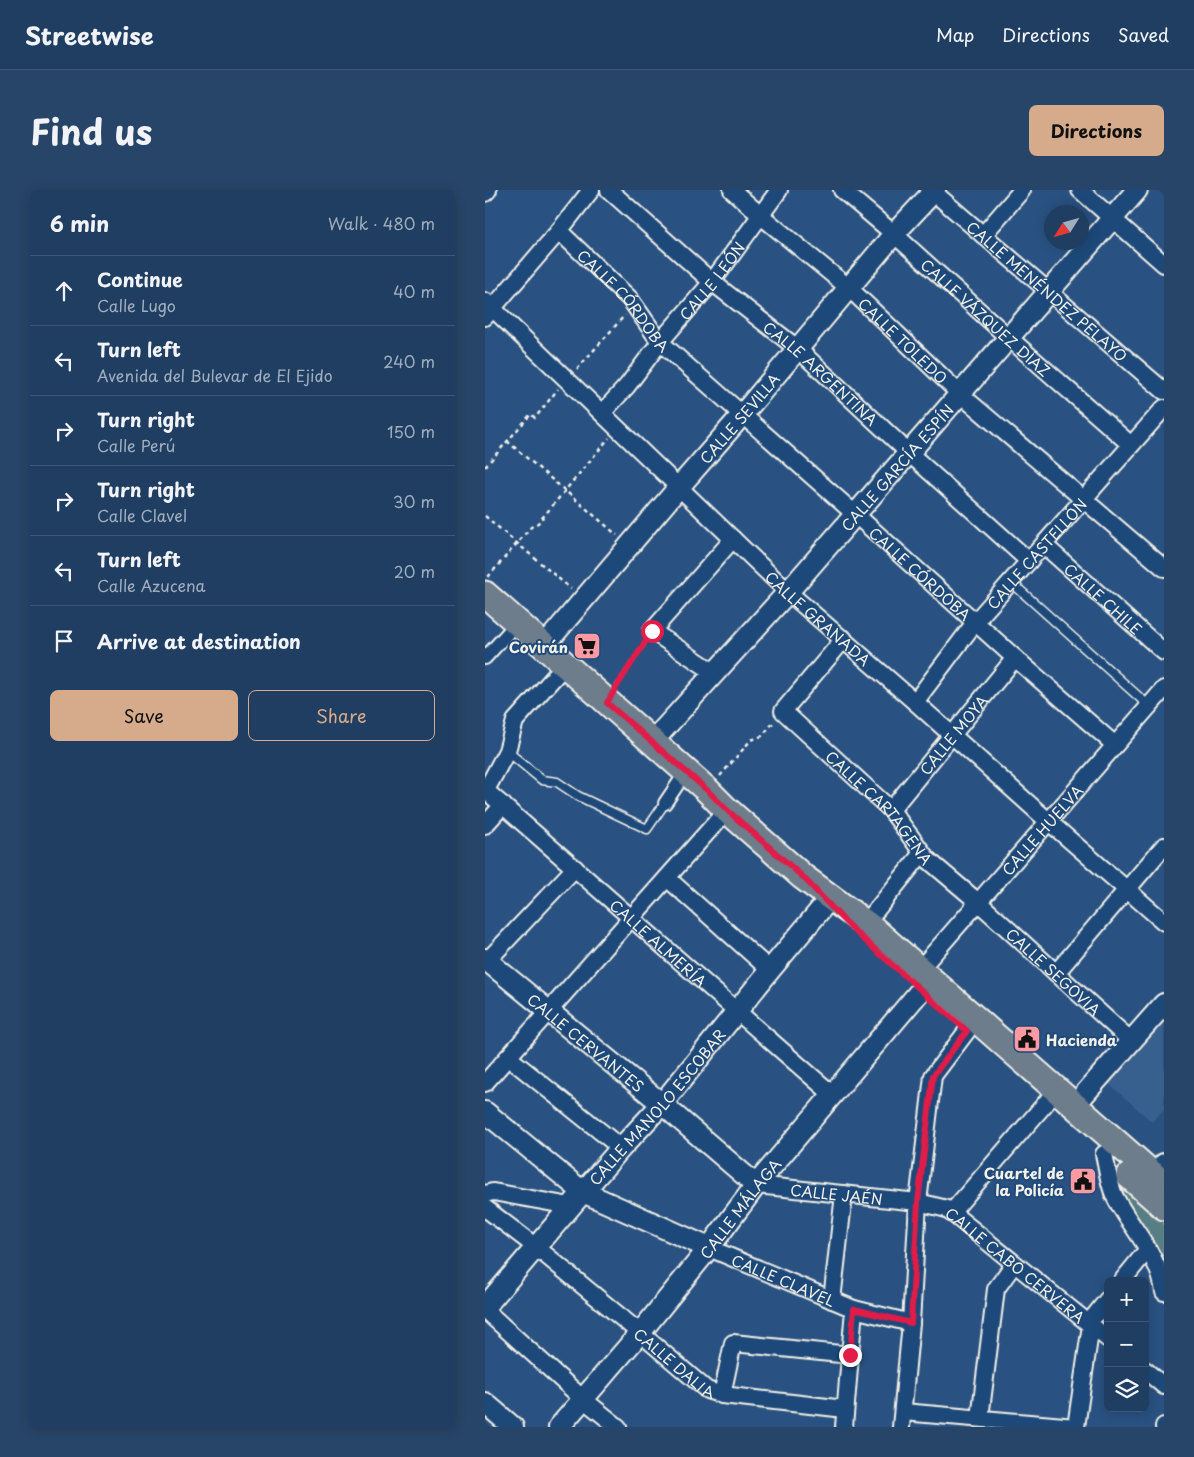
<!DOCTYPE html>
<html lang="en">
<head>
<meta charset="utf-8">
<style>
	body { margin:0; font-family:"Playpen Sans",sans-serif; background:#274568; color:#f1f3f6 }
	.controls { position:absolute; right:15px; bottom:15px; display:grid; overflow:hidden; border-radius:8px; box-shadow:0 2px 12px #0003 }
	.controls button { width:45px; height:45px; display:grid; place-items:center; padding:0; border:0; border-bottom:1px solid #3c5777; background:#1f3e62; color:#f1f3f6; font:25px sans-serif }
	.compass { position:absolute; left:559px; top:15px; width:45px; height:45px; border-radius:50%; background:#1f3e62; box-shadow:0 2px 12px #0003; rotate:233deg }
	.stop { position:absolute; width:15px; height:15px; margin:-11px; border:4px solid #e11d48; border-radius:50%; background:#fff }
	.stop.end { background:#e11d48; border-color:#fff; box-shadow:0 1px 5px #0008 }
	.list { margin:0; padding:0; list-style:none }
	h2 { display:flex; justify-content:space-between; align-items:center; height:65px; margin:0; padding:0 20px; font-size:21px }
	h2 small { font-size:16px; font-weight:400; color:#a1aebe }
	.list li { display:grid; grid-template-columns:32px 1fr auto; gap:15px; align-items:center; box-sizing:border-box; height:70px; padding:0 20px; border-top:1px solid #3c5777 }
	.list b { display:block; font-size:19px; white-space:nowrap }
	.list p { margin:0; font-size:16px; white-space:nowrap; color:#a1aebe }
	.list em { font-size:16px; font-style:normal; color:#a1aebe }
	.actions { display:flex; gap:10px; padding:15px 20px }
	.actions a { flex:1; padding:11px 0; border:1px solid #d6ab8b; border-radius:8px; text-align:center; font-size:18px; color:#d6ab8b }
	.actions .main { background:#d6ab8b; color:#111 }
	.icon { flex:none; width:28px; height:28px; fill:none; stroke:currentColor; stroke-width:2; stroke-linecap:round; stroke-linejoin:round }
	.map { position:relative; flex:none; width:679px; height:1237px; overflow:hidden; border-radius:8px }
	header { display:flex; align-items:center; gap:30px; box-sizing:border-box; height:70px; padding:0 25px; background:#1f3e62; border-bottom:1px solid #3c5777 }
	header strong { font-size:24px }
	nav { display:flex; gap:28px; margin-inline-start:auto; font-size:18px }
	.intro { display:flex; align-items:center; justify-content:space-between; box-sizing:border-box; height:120px; padding:0 30px }
	h1 { margin:0; font-size:35px }
	.button { padding:12px 22px; border-radius:8px; background:#d6ab8b; color:#111; font-size:18px; font-weight:700 }
	main { display:flex; gap:30px; padding:0 30px }
	aside { flex:1; background:#1f3e62; border-radius:8px; box-shadow:0 2px 12px #0003 }
	.map>svg:first-child { display:block }
</style>
</head>
<body>
<header>
<strong>Streetwise</strong>
<nav><a>Map</a><a>Directions</a><a>Saved</a></nav>
</header>
<div class="intro"><h1>Find us</h1><a class="button">Directions</a></div>
<main>
<aside>
<h2>6 min<small>Walk · 480 m</small></h2>
<ul class="list">
<li><svg class="icon" aria-label="ahead" viewBox="0 0 24 24"><path d="M12 20V5M6 11l6-6 6 6"/></svg><div><b>Continue</b><p>Calle Lugo</p></div><em>40 m</em></li>
<li><svg class="icon" aria-label="left" viewBox="0 0 24 24"><path d="M17 20v-9H6M10 6l-5 5 5 5"/></svg><div><b>Turn left</b><p>Avenida del Bulevar de El Ejido</p></div><em>240 m</em></li>
<li><svg class="icon" aria-label="right" viewBox="0 0 24 24"><path d="M7 20v-9h11M14 6l5 5-5 5"/></svg><div><b>Turn right</b><p>Calle Perú</p></div><em>150 m</em></li>
<li><svg class="icon" aria-label="right" viewBox="0 0 24 24"><path d="M7 20v-9h11M14 6l5 5-5 5"/></svg><div><b>Turn right</b><p>Calle Clavel</p></div><em>30 m</em></li>
<li><svg class="icon" aria-label="left" viewBox="0 0 24 24"><path d="M17 20v-9H6M10 6l-5 5 5 5"/></svg><div><b>Turn left</b><p>Calle Azucena</p></div><em>20 m</em></li>
<li><svg class="icon" aria-label="arrive" viewBox="0 0 24 24"><path d="M6 21V4h12l-3 4 3 4H6"/></svg><div><b>Arrive at destination</b></div></li>
</ul>
<div class="actions"><a class="main">Save</a><a>Share</a></div>
</aside>
<div class="map">
<svg width="679" height="1237" viewBox="0 0 679 1237">
	<rect width="100%" height="100%" fill="#295282"/>
	<filter id="ink" filterUnits="userSpaceOnUse"><feTurbulence type="fractalNoise" baseFrequency=".02" numOctaves="2"/><feDisplacementMap in="SourceGraphic" scale="10" xChannelSelector="R" yChannelSelector="G"/><feConvolveMatrix kernelMatrix="1 2 1 2 8 2 1 2 1" color-interpolation-filters="sRGB"/></filter>
	<g filter="url(#ink)">
		<!-- built -->
		<polygon fill="#39608e" points="679,820 679,919 667,932 623,893"/>
		<!-- green -->
		<polygon fill="#587e85" stroke="#a6b8b6" points="634,977 679,1019 679,1079 640,1011"/>
		<g fill="none" stroke-linecap="round" stroke-linejoin="round">
			<!-- service casing -->
			<g stroke="#f4f1e8" stroke-width="11">
				<g id="service">
					<polyline points="526,392 664,516"/>
					<polyline points="22,561 57,590 72,592 93,606 162,639 180,613"/>
				</g>
			</g>
			<!-- pedestrian casing -->
			<g stroke="#f4f1e8" stroke-width="16">
				<g id="pedestrian">
					<polyline points="0,468 32,433"/>
					<polyline points="180,613 201,582"/>
				</g>
			</g>
			<!-- minor casing -->
			<g stroke="#f4f1e8" stroke-width="20">
				<g id="minor">
					<path id="s1" d="M124,0L227,92L313,159L424,263L544,371"/>
					<path id="s2" d="M247,0L275,25L364,98L475,204L679,378"/>
					<path id="s3" d="M357,0L409,44L523,147L646,255"/>
					<path id="s4" d="M446,0L679,201"/>
					<polyline points="595,0 679,74"/>
					<polyline points="0,3 3,0"/>
					<path id="s5" d="M74,41L145,109L175,152L370,324L530,468L630,555"/>
					<polyline points="498,45 537,0"/>
					<path id="s6" d="M0,111L303,402L430,512L563,631L679,732"/>
					<polyline points="0,127 74,41 106,0"/>
					<path id="s7" d="M117,223L142,196L175,152L227,92L294,0"/>
					<path id="s8" d="M559,355L679,462"/>
					<path id="s9" d="M359,449L298,521L406,620L442,669L493,712L646,851"/>
					<polyline points="230,483 167,441 248,349"/>
					<path id="s10" d="M430,512L491,431L679,218"/>
					<path id="s11" d="M0,600C117,701 231,804 348,905"/>
					<polyline points="1,600 22,561 30,531 80,475"/>
					<path id="s12" d="M406,620L530,468"/>
					<polyline points="0,635 18,615"/>
					<polyline points="182,688 285,780"/>
					<polyline points="381,733 437,663"/>
					<polyline points="2,771 90,678"/>
					<path id="s13" d="M435,779L679,499"/>
					<polyline points="571,783 679,656"/>
					<polyline points="23,867 136,958"/>
					<polyline points="0,893 242,620"/>
					<path d="M619,964C622,977 624,997 631,1009C647,1039 675,1067 679,1102"/>
					<path id="s14" d="M271,995L433,1012L462,1019L623,1149"/>
					<polyline points="0,1004 8,1002 85,1016"/>
					<path id="s15" d="M0,1018L51,1057L155,1143L222,1200L237,1205L360,1219"/>
					<polyline points="466,1023 572,900"/>
					<path id="s16" d="M224,1058L369,1119L426,1133"/>
					<polyline points="637,1091 663,1059"/>
					<polyline points="347,1110 359,1004"/>
					<polyline points="0,1120 98,1209 133,1237"/>
					<polyline points="660,1180 679,1196"/>
					<polyline points="237,1205 248,1153 365,1165"/>
					<polyline points="418,1222 591,1237"/>
					<polyline points="495,1228 511,1099 529,1074"/>
					<polyline points="359,1237 369,1119"/>
					<polyline points="416,1237 426,1133 433,1012 448,886 482,841"/>
					<polyline points="591,1237 606,1135 606,1130 623,1109"/>
					<polyline points="679,1237 679,1236"/>
				</g>
			</g>
			<!-- tertiary casing -->
			<g stroke="#f4f1e8" stroke-width="24">
				<g id="tertiary">
					<path id="s17" d="M59,456L194,297L257,225L409,44L450,0"/>
					<path id="s18" d="M167,552L303,402L652,0"/>
					<path id="s19" d="M0,769L177,914L271,995"/>
					<polyline points="589,916 679,814"/>
					<polyline points="0,922 98,1002 224,1058"/>
					<polyline points="669,985 679,974"/>
					<path id="s20" d="M0,1117L98,1002L136,958L177,914L285,780L341,713"/>
					<polyline points="0,1213 28,1237"/>
					<path id="s21" d="M74,1237L155,1143L224,1058L271,995L436,800"/>
				</g>
			</g>
			<!-- primary casing -->
			<g stroke="#f4f1e8" stroke-width="29">
				<g id="primary">
					<polyline points="0,404 222,600 242,620 318,687 387,738 679,994"/>
					<polyline points="644,986 679,1017"/>
				</g>
			</g>
			<!-- path -->
			<g stroke="#f4f1e8" stroke-width="2.5" stroke-dasharray="4 4" stroke-linecap="butt">
				<polyline points="92,179 140,125"/>
				<polyline points="22,251 132,345"/>
				<polyline points="0,277 46,224 50,228 73,199"/>
				<polyline points="0,326 86,399"/>
				<polyline points="3,387 46,337 53,333 124,248"/>
				<polyline points="131,496 160,453"/>
				<polyline points="235,586 266,550 277,546 288,533"/>
			</g>
			<!-- service -->
			<use href="#service" stroke="#1f4a7a" stroke-width="8"/>
			<!-- pedestrian -->
			<use href="#pedestrian" stroke="#1f4a7a" stroke-width="12"/>
			<!-- minor -->
			<use href="#minor" stroke="#1f4a7a" stroke-width="16"/>
			<!-- tertiary -->
			<use href="#tertiary" stroke="#1f4a7a" stroke-width="20"/>
			<!-- primary -->
			<use href="#primary" stroke="#6d7d8c" stroke-width="25"/>
		</g>
	</g>
	<g fill="none" stroke-linecap="round" stroke-linejoin="round" filter="url(#ink)">
		<!-- route -->
		<path stroke="#e11d48" stroke-width="6" d="M167,441C152,466 136,488 122,513L222,600L242,620L318,687L366,738L482,841L448,886L433,1012L426,1133L369,1119L365,1165"/>
	</g>
	<!-- icons -->
	<defs>
		<g id="supermarket-square" transform="scale(1.4375)"><rect x="-9" y="-9" width="18" height="18" rx="4" fill="#ff9aa2" stroke="#1f4a7a"/><path d="M-6-5.5h2.5l.6 2H6L4.5 2H-2.5L-4.4-4H-6ZM-1.5 3.2a1.3 1.3 0 1 0 .1 0ZM3 3.2a1.3 1.3 0 1 0 .1 0Z" fill="#111"/></g>
		<g id="civic-square" transform="scale(1.4375)"><rect x="-9" y="-9" width="18" height="18" rx="4" fill="#ff9aa2" stroke="#1f4a7a"/><path d="M-.6-6.5H3V-4.5H.6V-3L4-1V1h2V6H-6V1h2V-1L-.6-3ZM-1.2 2.5V6h2.4V2.5Z" fill="#111"/></g>
	</defs>
	<g fill-rule="evenodd">
		<use href="#supermarket-square" x="102" y="456"/>
		<use href="#civic-square" x="542" y="849"/>
		<use href="#civic-square" x="598" y="991"/>
	</g>
	<g text-anchor="middle" dominant-baseline="central" stroke-width="4" stroke-linejoin="round" paint-order="stroke">
		<!-- street labels -->
		<g font-size="15" fill="#f4f1e8" stroke="#1f4a7a">
			<text stroke="none"><textPath href="#s7" startOffset="172">CALLE LEÓN</textPath></text>
			<text stroke="none"><textPath href="#s4" startOffset="154">CALLE MENÉNDEZ PELAYO</textPath></text>
			<text stroke="none"><textPath href="#s5" startOffset="95">CALLE CÓRDOBA</textPath></text>
			<text stroke="none"><textPath href="#s3" startOffset="192">CALLE VÁZQUEZ DÍAZ</textPath></text>
			<text stroke="none"><textPath href="#s2" startOffset="228">CALLE TOLEDO</textPath></text>
			<text stroke="none"><textPath href="#s1" startOffset="280">CALLE ARGENTINA</textPath></text>
			<text stroke="none"><textPath href="#s17" startOffset="300">CALLE SEVILLA</textPath></text>
			<text stroke="none"><textPath href="#s18" startOffset="368">CALLE GARCÍA ESPÍN</textPath></text>
			<text stroke="none"><textPath href="#s10" startOffset="192">CALLE CASTELLÓN</textPath></text>
			<text stroke="none"><textPath href="#s5" startOffset="499">CALLE CÓRDOBA</textPath></text>
			<text stroke="none"><textPath href="#s8" startOffset="80">CALLE CHILE</textPath></text>
			<text stroke="none"><textPath href="#s6" startOffset="460">CALLE GRANADA</textPath></text>
			<text stroke="none"><textPath href="#s12" startOffset="98">CALLE MOYA</textPath></text>
			<text stroke="none"><textPath href="#s9" startOffset="231">CALLE CARTAGENA</textPath></text>
			<text stroke="none"><textPath href="#s13" startOffset="185">CALLE HUELVA</textPath></text>
			<text stroke="none"><textPath href="#s11" startOffset="231">CALLE ALMERÍA</textPath></text>
			<text stroke="none"><textPath href="#s9" startOffset="471">CALLE SEGOVIA</textPath></text>
			<text stroke="none"><textPath href="#s19" startOffset="131">CALLE CERVANTES</textPath></text>
			<text stroke="none"><textPath href="#s20" startOffset="264">CALLE MANOLO ESCOBAR</textPath></text>
			<text stroke="none"><textPath href="#s14" startOffset="81">CALLE JAÉN</textPath></text>
			<text stroke="none"><textPath href="#s21" startOffset="284">CALLE MÁLAGA</textPath></text>
			<text stroke="none"><textPath href="#s14" startOffset="281">CALLE CABO CERVERA</textPath></text>
			<text stroke="none"><textPath href="#s16" startOffset="81">CALLE CLAVEL</textPath></text>
			<text stroke="none"><textPath href="#s15" startOffset="245">CALLE DALIA</textPath></text>
		</g>
		<!-- poi labels -->
		<g font-size="15" font-weight="bold" fill="#f4f1e8" stroke="#1f4a7a" text-anchor="end">
			<text x="83" y="456">Covirán</text>
			<text x="561" y="849" text-anchor="start">Hacienda</text>
			<text x="579" y="982">Cuartel de<tspan x="579" dy="17">la Policía</tspan></text>
		</g>
	</g>
</svg>
<div class="controls">
<button>+</button>
<button>−</button>
<button><svg class="icon" aria-label="layers" viewBox="0 0 24 24"><path d="M12 4l9 5-9 5-9-5zM3 14l9 5 9-5"/></svg></button>
</div>
<svg class="compass" viewBox="-18 -18 36 36"><path d="M0-13l5 13h-10z" fill="#e53935"/><path d="M0 13l5-13h-10z" fill="#a1aebe"/></svg>
<div class="stop" style="left:167px;top:441px"></div>
<div class="stop end" style="left:365px;top:1165px"></div>
</div>
</main>
</body>
</html>
